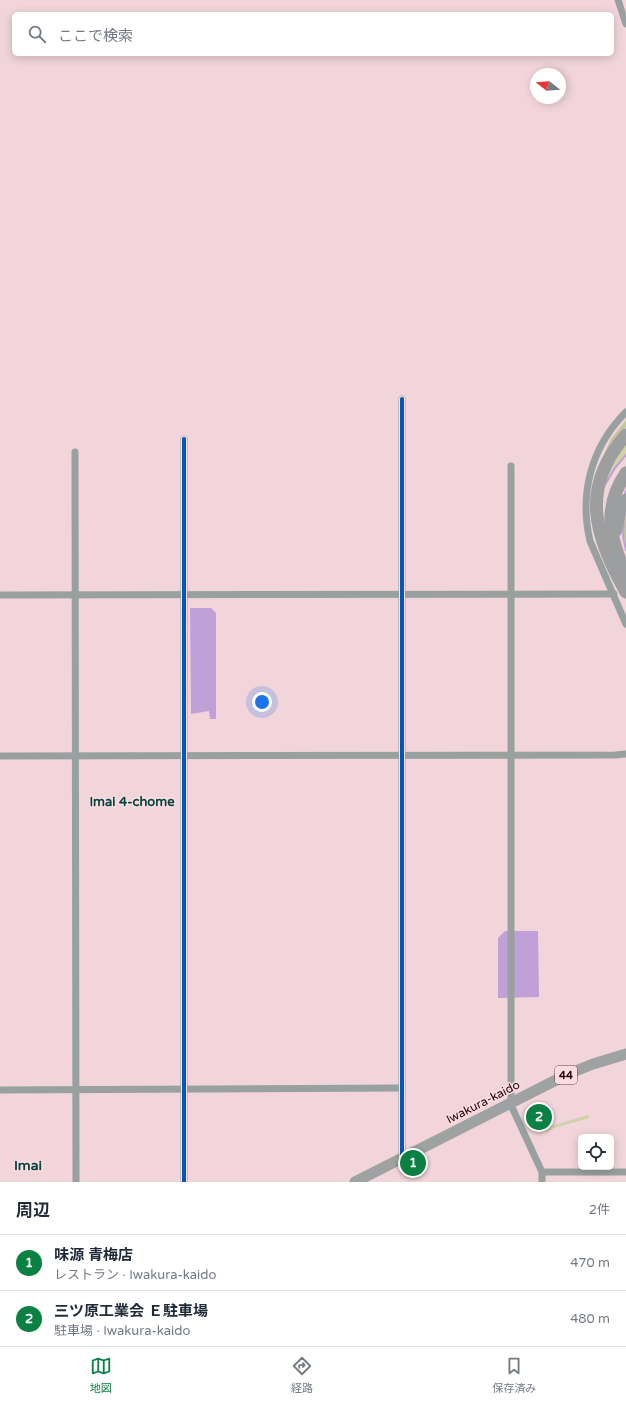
<!DOCTYPE html>
<html lang="ja">
<head>
<meta charset="utf-8">
<style>
	body { margin:0; font-family:"Varela Round","Noto Sans JP",sans-serif; background:#f6f6f7; color:#1f2937 }
	.controls { position:absolute; right:12px; bottom:12px; display:grid; overflow:hidden; border-radius:6px; box-shadow:0 2px 10px #0003 }
	.controls button { width:36px; height:36px; display:grid; place-items:center; padding:0; border:0; border-bottom:1px solid #e0e1e3; background:#fff; color:#1f2937; font:20px sans-serif }
	.compass { position:absolute; left:530px; top:68px; width:36px; height:36px; border-radius:50%; background:#fff; box-shadow:0 2px 10px #0003; rotate:287deg }
	.you { position:absolute; left:262px; top:702px; width:14px; height:14px; margin:-10px; border:3px solid #fff; border-radius:50%; background:#1a73e8; box-shadow:0 0 0 6px #1a73e833 }
	.badge { display:grid; place-items:center; width:26px; height:26px; border-radius:50%; background:#0b8043; color:#fff; font-size:13px; font-weight:700 }
	.pin { position:absolute; translate:-50% -50%; border:2px solid #fff; box-shadow:0 1px 4px #0006 }
	.list { margin:0; padding:0; list-style:none }
	h2 { display:flex; justify-content:space-between; align-items:center; height:52px; margin:0; padding:0 16px; font-size:17px }
	h2 small { font-size:13px; font-weight:400; color:#747a83 }
	.list li { display:grid; grid-template-columns:26px 1fr auto; gap:12px; align-items:center; box-sizing:border-box; height:56px; padding:0 16px; border-top:1px solid #e0e1e3 }
	.list b { display:block; font-size:15px; white-space:nowrap }
	.list p { margin:0; font-size:13px; white-space:nowrap; color:#747a83 }
	.list em { font-size:13px; font-style:normal; color:#747a83 }
	.icon { flex:none; width:22px; height:22px; fill:none; stroke:currentColor; stroke-width:2; stroke-linecap:round; stroke-linejoin:round }
	.map { position:relative; flex:none; width:626px; height:1182px; overflow:hidden }
	.search { position:absolute; background:#fff; box-shadow:0 2px 10px #0003; left:12px; right:12px; top:12px; height:44px; display:flex; align-items:center; gap:10px; box-sizing:border-box; padding:0 14px; border-radius:6px; color:#747a83; font-size:15px }
	.sheet { height:164px; background:#fff }
	nav { display:flex; justify-content:space-around; align-items:center; box-sizing:border-box; height:56px; border-top:1px solid #e0e1e3; background:#fff; font-size:11px; color:#747a83 }
	nav a { display:grid; justify-items:center; gap:2px }
	nav .on { color:#0b8043 }
	.map>svg:first-child { display:block }
</style>
</head>
<body>
<div class="map">
<svg width="626" height="1182" viewBox="0 0 626 1182">
	<rect width="100%" height="100%" fill="#f1d5db"/>
	<!-- green -->
	<g fill="#ced2a6">
		<polygon points="626,440 626,456 616,467 605,487 601,489"/>
		<polygon points="588,1115 589,1118 554,1128 546,1132 544,1128 528,1133"/>
	</g>
	<!-- forest -->
	<g fill="#c2c59a">
		<polygon points="626,420 626,427 605,454 604,454 611,439"/>
		<polygon points="626,515 626,554 623,529"/>
	</g>
	<!-- water -->
	<g fill="#c1a0d8">
		<polygon points="190,608 211,608 216,613 216,719 210,719 209,711 191,714"/>
		<polygon points="505,931 538,931 539,997 498,998 498,938"/>
	</g>
	<g fill="none" stroke-linecap="round" stroke-linejoin="round">
		<!-- stream -->
		<g stroke="#c1a0d8" stroke-width="2">
			<polyline points="606,483 615,468 626,455"/>
			<polyline points="625,493 626,491"/>
			<polyline points="624,522 623,536 626,550"/>
		</g>
		<!-- street -->
		<g stroke="#98a1a0" stroke-width="7">
			<polyline points="618,0 626,24"/>
			<polyline points="402,399 402,1158"/>
			<path d="M626,412C591,447 579,494 590,541L626,624"/>
			<polyline points="75,452 76,1182"/>
			<polyline points="511,466 511,1098 510,1103 542,1172 542,1182"/>
			<polyline points="0,595 614,594"/>
			<polyline points="0,756 615,755 626,754"/>
			<polyline points="0,1090 402,1088"/>
			<polyline points="542,1172 626,1172"/>
			<polyline points="184,1182 184,439"/>
		</g>
		<!-- primary -->
		<polyline stroke="#9fa2a3" stroke-width="11" points="355,1182 568,1074 593,1064 626,1054"/>
		<!-- highway -->
		<g stroke="#9d9e9f" stroke-width="13">
			<path d="M626,435C579,488 595,537 626,592"/>
			<path d="M626,473C603,507 609,538 626,574"/>
			<polyline points="616,530 620,511 626,500"/>
		</g>
		<!-- cycleway casing -->
		<g stroke="#ffdce2" stroke-width="6">
			<g id="cycleway">
				<polyline points="402,399 402,1158"/>
				<polyline points="184,1182 184,439"/>
			</g>
		</g>
		<!-- cycleway -->
		<use href="#cycleway" stroke="#0057b8" stroke-width="4"/>
	</g>
	<g text-anchor="middle" dominant-baseline="central" stroke-width="3" stroke-linejoin="round" paint-order="stroke">
		<!-- shield labels -->
		<rect fill="#ffdce2" stroke="#62454c" stroke-width="1" x="555" y="1066" width="22" height="18" rx="3"/>
		<g font-size="11" font-weight="bold" fill="#1f040c">
			<text x="566" y="1075">44</text>
		</g>
		<!-- street labels -->
		<g font-size="12" fill="#1f040c" stroke="#ffdce2">
			<text transform="translate(483 1102) rotate(-27)">Iwakura-kaido</text>
		</g>
		<!-- neighbourhood labels -->
		<g font-size="13" font-weight="bold" fill="#04453f" stroke="#ffdce2">
			<text x="132" y="802">Imai 4-chome</text>
		</g>
		<!-- quarter labels -->
		<g font-size="14" font-weight="bold" fill="#04453f" stroke="#ffdce2">
			<text x="28" y="1165">Imai</text>
		</g>
	</g>
</svg>
<div class="controls">
<button><svg class="icon" aria-label="locate" viewBox="0 0 24 24"><circle cx="12" cy="12" r="6"/><path d="M12 2v4M12 18v4M2 12h4M18 12h4"/></svg></button>
</div>
<svg class="compass" viewBox="-18 -18 36 36"><path d="M0-13l5 13h-10z" fill="#e53935"/><path d="M0 13l5-13h-10z" fill="#747a83"/></svg>
<div class="you"></div>
<div class="pin badge" style="left:413px;top:1163px">1</div>
<div class="pin badge" style="left:539px;top:1117px">2</div>
<div class="search"><svg class="icon" aria-label="search" viewBox="0 0 24 24"><circle cx="10" cy="10" r="6"/><path d="M15 15l6 6"/></svg>ここで検索</div>
</div>
<section class="sheet">
<h2>周辺<small>2件</small></h2>
<ul class="list">
<li><span class="badge">1</span><div><b>味源 青梅店</b><p>レストラン · Iwakura-kaido</p></div><em>470 m</em></li>
<li><span class="badge">2</span><div><b>三ツ原工業会 Ｅ駐車場</b><p>駐車場 · Iwakura-kaido</p></div><em>480 m</em></li>
</ul>
</section>
<nav>
<a class="on"><svg class="icon" aria-label="map" viewBox="0 0 24 24"><path d="M3 6l6-2 6 2 6-2v14l-6 2-6-2-6 2zM9 4v14M15 6v14"/></svg>地図</a>
<a><svg class="icon" aria-label="directions" viewBox="0 0 24 24"><path d="M12 3l9 9-9 9-9-9zM9 14v-3h6M13 9l2 2-2 2"/></svg>経路</a>
<a><svg class="icon" aria-label="saved" viewBox="0 0 24 24"><path d="M7 4h10v16l-5-4-5 4z"/></svg>保存済み</a>
</nav>
</body>
</html>
